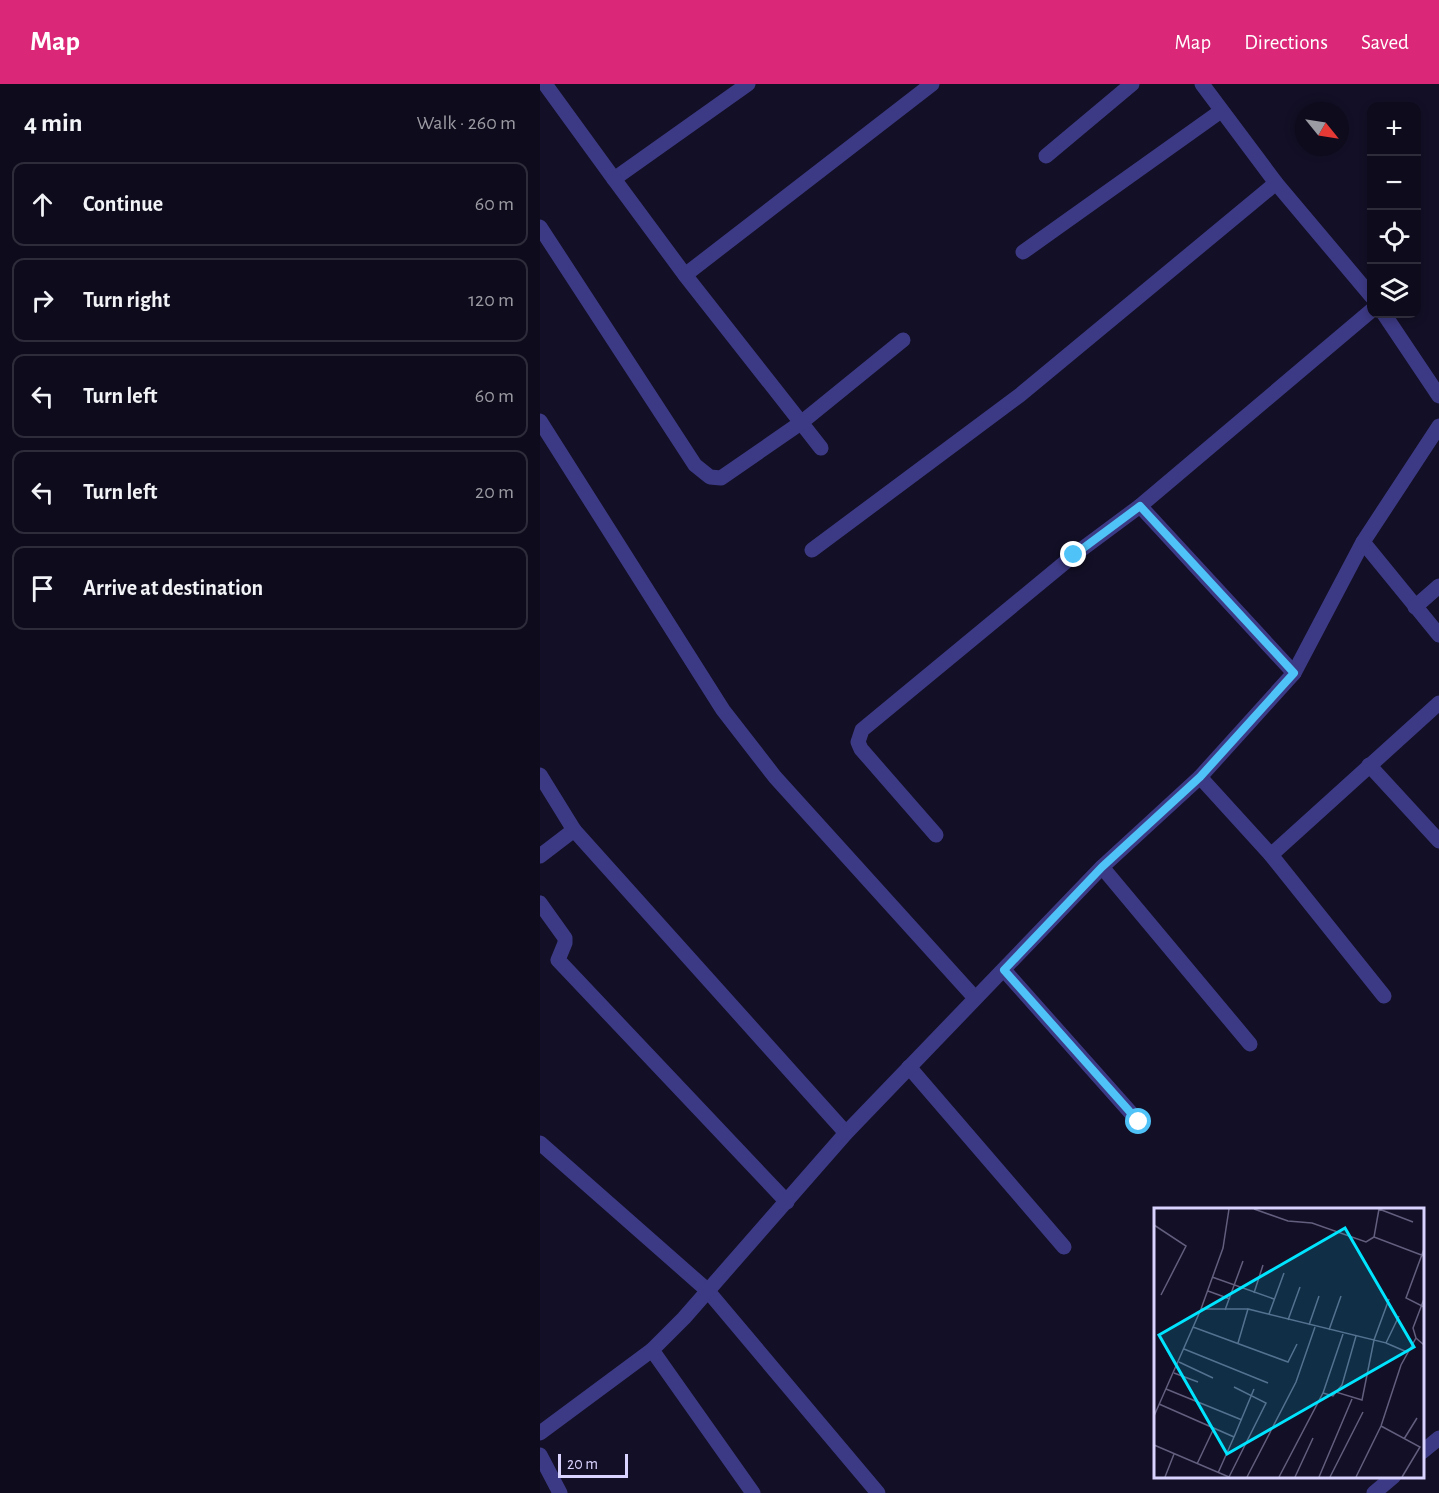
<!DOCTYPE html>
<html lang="en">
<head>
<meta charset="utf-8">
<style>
	body { margin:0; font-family:"Alegreya Sans",sans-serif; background:#1c1929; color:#f1f3f6 }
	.controls { position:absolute; right:18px; top:18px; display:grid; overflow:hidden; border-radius:12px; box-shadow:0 3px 9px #0003 }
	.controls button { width:54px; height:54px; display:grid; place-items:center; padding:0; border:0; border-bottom:2px solid #2e2b3b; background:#0e0b1c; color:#f1f3f6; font:30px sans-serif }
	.compass { position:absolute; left:755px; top:18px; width:54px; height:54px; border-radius:50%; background:#0e0b1c; box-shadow:0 3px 9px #0003; rotate:120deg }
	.scale { position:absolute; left:18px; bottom:15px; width:70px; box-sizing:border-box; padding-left:6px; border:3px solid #d9d4ff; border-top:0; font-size:16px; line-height:21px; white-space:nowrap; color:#d9d4ff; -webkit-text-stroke:4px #130f26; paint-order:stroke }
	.stop { position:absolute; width:18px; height:18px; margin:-14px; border:4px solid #4fc3f7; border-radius:50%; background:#fff }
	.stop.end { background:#4fc3f7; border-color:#fff; box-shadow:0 2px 6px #0008 }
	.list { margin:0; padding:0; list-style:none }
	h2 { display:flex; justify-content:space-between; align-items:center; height:78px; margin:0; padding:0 24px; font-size:26px }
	h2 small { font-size:20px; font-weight:400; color:#9b9ba3 }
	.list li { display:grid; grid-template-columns:39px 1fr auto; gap:18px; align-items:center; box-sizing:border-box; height:84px; margin:0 12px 12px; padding:0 12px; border:2px solid #2e2b3b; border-radius:12px }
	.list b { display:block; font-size:22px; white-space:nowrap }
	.list em { font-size:20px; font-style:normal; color:#9b9ba3 }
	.icon { flex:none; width:33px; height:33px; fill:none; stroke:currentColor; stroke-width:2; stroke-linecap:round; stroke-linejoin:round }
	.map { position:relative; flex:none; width:899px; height:1409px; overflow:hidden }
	header { display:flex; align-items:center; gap:36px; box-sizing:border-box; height:84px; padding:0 30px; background:#db2777; color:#fff }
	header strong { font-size:28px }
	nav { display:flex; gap:33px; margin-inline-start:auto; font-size:21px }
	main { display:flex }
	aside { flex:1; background:#0e0b1c }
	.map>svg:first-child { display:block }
</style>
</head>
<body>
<header>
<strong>Map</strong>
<nav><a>Map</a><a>Directions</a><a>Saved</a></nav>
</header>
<main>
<aside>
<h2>4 min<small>Walk · 260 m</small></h2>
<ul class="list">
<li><svg class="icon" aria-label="ahead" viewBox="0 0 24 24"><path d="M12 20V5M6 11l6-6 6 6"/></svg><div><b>Continue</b></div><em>60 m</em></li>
<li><svg class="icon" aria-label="right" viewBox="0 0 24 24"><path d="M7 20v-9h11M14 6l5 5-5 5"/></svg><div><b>Turn right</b></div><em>120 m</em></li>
<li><svg class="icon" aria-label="left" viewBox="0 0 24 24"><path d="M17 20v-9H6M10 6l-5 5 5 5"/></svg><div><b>Turn left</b></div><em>60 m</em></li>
<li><svg class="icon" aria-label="left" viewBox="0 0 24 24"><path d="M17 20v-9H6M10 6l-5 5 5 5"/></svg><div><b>Turn left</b></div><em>20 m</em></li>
<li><svg class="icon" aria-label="arrive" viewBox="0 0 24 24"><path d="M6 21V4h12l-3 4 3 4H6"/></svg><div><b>Arrive at destination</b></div></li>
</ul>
</aside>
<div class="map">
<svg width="899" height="1409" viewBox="0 0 899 1409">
	<rect width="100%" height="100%" fill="#130f26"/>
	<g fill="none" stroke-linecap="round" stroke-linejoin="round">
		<!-- street -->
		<g stroke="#3d3a85" stroke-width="15">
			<polyline points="5,0 74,95 208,0"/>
			<polyline points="662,0 736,99 832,213"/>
			<polyline points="506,72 592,0"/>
			<polyline points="74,95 145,191 281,364"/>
			<polyline points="0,143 155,381 170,393 181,394 262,338 363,256"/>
			<polyline points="483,168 681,27"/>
			<polyline points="145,191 392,0"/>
			<polyline points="844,230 899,312"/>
			<polyline points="0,337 183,626 235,693 435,914"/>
			<polyline points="823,458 899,551"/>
			<polyline points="272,466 480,311 736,99"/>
			<polyline points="875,523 899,502"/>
			<polyline points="754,589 823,458 899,342"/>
			<polyline points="829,681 899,757"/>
			<polyline points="0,691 34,746 0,772"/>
			<polyline points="660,693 731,771 844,912"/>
			<polyline points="34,746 306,1049"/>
			<polyline points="396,751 321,665 318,658 322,646 534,471 600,422 832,226"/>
			<polyline points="731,771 899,619"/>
			<polyline points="562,783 710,960"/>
			<polyline points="0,819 25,854 25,859 18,876 247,1118"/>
			<polyline points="464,886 599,1038"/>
			<polyline points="369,983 524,1163"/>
			<polyline points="0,1059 167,1206 338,1409"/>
			<polyline points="0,1349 112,1266"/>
			<polyline points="882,1368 899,1354"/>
			<polyline points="0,1371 20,1409"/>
			<polyline points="213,1409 112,1266 144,1234 306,1049 562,783 660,693 754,589 600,422"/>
			<polyline points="834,1409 854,1392"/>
		</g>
	</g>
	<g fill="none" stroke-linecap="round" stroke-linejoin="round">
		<!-- route -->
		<polyline stroke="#4fc3f7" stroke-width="8" points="534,471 600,422 754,589 660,693 562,783 464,886 599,1038"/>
	</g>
	<!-- overview -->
	<g transform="translate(614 1124)">
		<rect width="270" height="270" fill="#130f26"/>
		<path fill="none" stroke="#625e7d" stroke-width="1.5" d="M100,1L134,13L158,15L212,34L220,29M225,1L220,29L270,48M225,1L259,14M0,17L32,38L7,87M270,41L252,90L270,99M58,69L120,91M54,83L76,91M100,85L109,57M270,91L259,120L262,130L270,137M47,101H94M71,102L89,53M115,106L130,65M134,112L146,79M155,117L165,88M39,119L134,154L143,136M175,122L187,88M84,135L94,101L232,135L245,108M232,135L253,144M30,141L114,175M25,154L59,170M20,165L44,174M12,181L88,212M182,184L188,177L202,128M169,185L189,126M5,196L80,229L64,265M0,208L47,101L69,40L75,1M227,218L266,239L248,269M80,229L100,181M250,231L263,210M0,237L75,269M43,256L60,220M11,269L20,246M75,269L112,195L80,179M93,269L142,174L161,119M125,269L169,185L179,188L182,184L208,192L220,132L235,91M141,269L159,230M165,269L198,191M176,269L209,204M202,269L227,218L247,157L262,130"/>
		<path fill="#00e5ff" fill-opacity="0.15" stroke="#00e5ff" stroke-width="3" d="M191,20L260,139L73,246L5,127Z"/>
		<rect width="270" height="270" fill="none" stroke="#d9d4ff" stroke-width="3"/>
	</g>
</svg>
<div class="controls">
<button>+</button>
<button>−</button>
<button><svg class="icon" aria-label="locate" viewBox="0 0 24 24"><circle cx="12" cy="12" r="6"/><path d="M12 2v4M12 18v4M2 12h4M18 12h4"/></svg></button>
<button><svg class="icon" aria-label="layers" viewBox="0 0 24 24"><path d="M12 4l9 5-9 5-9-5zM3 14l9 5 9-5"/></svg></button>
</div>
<svg class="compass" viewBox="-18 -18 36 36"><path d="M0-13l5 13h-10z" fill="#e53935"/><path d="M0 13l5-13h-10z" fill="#9b9ba3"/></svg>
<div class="scale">20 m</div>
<div class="stop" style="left:599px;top:1038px"></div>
<div class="stop end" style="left:534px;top:471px"></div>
</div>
</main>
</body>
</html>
